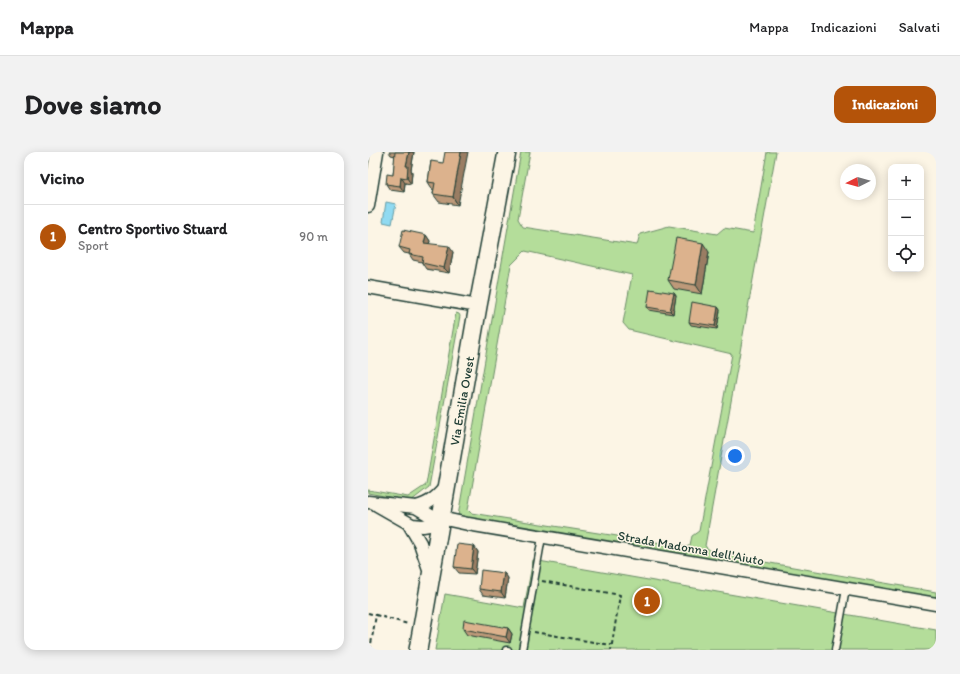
<!DOCTYPE html>
<html lang="it">
<head>
<meta charset="utf-8">
<style>
	body { margin:0; font-family:Itim,sans-serif; background:#f2f2f2; color:#202124 }
	.controls { position:absolute; right:12px; top:12px; display:grid; overflow:hidden; border-radius:8px; box-shadow:0 2px 10px #0003 }
	.controls button { width:36px; height:36px; display:grid; place-items:center; padding:0; border:0; border-bottom:1px solid #e0e0e0; background:#fff; color:#202124; font:20px sans-serif }
	.compass { position:absolute; left:472px; top:12px; width:36px; height:36px; border-radius:50%; background:#fff; box-shadow:0 2px 10px #0003; rotate:264deg }
	.you { position:absolute; left:367px; top:304px; width:14px; height:14px; margin:-10px; border:3px solid #fff; border-radius:50%; background:#1a73e8; box-shadow:0 0 0 6px #1a73e833 }
	.badge { display:grid; place-items:center; width:26px; height:26px; border-radius:50%; background:#b45309; color:#fff; font-size:13px; font-weight:700 }
	.pin { position:absolute; translate:-50% -50%; border:2px solid #fff; box-shadow:0 1px 4px #0006 }
	.list { margin:0; padding:0; list-style:none }
	h2 { display:flex; justify-content:space-between; align-items:center; height:52px; margin:0; padding:0 16px; font-size:17px }
	h2 small { font-size:13px; font-weight:400; color:#757577 }
	.list li { display:grid; grid-template-columns:26px 1fr auto; gap:12px; align-items:center; box-sizing:border-box; height:64px; padding:0 16px; border-top:1px solid #e0e0e0 }
	.list b { display:block; font-size:15px; white-space:nowrap }
	.list p { margin:0; font-size:13px; white-space:nowrap; color:#757577 }
	.list em { font-size:13px; font-style:normal; color:#757577 }
	.icon { flex:none; width:22px; height:22px; fill:none; stroke:currentColor; stroke-width:2; stroke-linecap:round; stroke-linejoin:round }
	.map { position:relative; flex:none; width:568px; height:498px; overflow:hidden; border-radius:12px }
	header { display:flex; align-items:center; gap:24px; box-sizing:border-box; height:56px; padding:0 20px; background:#fff; border-bottom:1px solid #e0e0e0 }
	header strong { font-size:19px }
	nav { display:flex; gap:22px; margin-inline-start:auto; font-size:14px }
	.intro { display:flex; align-items:center; justify-content:space-between; box-sizing:border-box; height:96px; padding:0 24px }
	h1 { margin:0; font-size:28px }
	.button { padding:10px 18px; border-radius:12px; background:#b45309; color:#fff; font-size:14px; font-weight:700 }
	main { display:flex; gap:24px; padding:0 24px }
	aside { flex:1; background:#fff; border-radius:12px; box-shadow:0 2px 10px #0003 }
	.map>svg:first-child { display:block }
</style>
</head>
<body>
<header>
<strong>Mappa</strong>
<nav><a>Mappa</a><a>Indicazioni</a><a>Salvati</a></nav>
</header>
<div class="intro"><h1>Dove siamo</h1><a class="button">Indicazioni</a></div>
<main>
<aside>
<h2>Vicino<small></small></h2>
<ul class="list">
<li><span class="badge">1</span><div><b>Centro Sportivo Stuard</b><p>Sport</p></div><em>90 m</em></li>
</ul>
</aside>
<div class="map">
<svg width="568" height="498" viewBox="0 0 568 498">
	<rect width="100%" height="100%" fill="#fcf5e5"/>
	<filter id="ink" filterUnits="userSpaceOnUse"><feTurbulence type="fractalNoise" baseFrequency=".025" numOctaves="2"/><feDisplacementMap in="SourceGraphic" scale="8" xChannelSelector="R" yChannelSelector="G"/><feConvolveMatrix kernelMatrix="1 2 1 2 8 2 1 2 1" color-interpolation-filters="sRGB"/></filter>
	<g filter="url(#ink)">
		<!-- green -->
		<g fill="#b4dd9a" stroke="#6a8d67" fill-rule="evenodd">
			<path d="M153,0H162L150,67L155,75L269,93L272,82L301,74L349,82L356,76L385,81L399,0H408L337,394L345,401L568,440V448L90,364ZM157,99L264,123L255,171L261,178L364,202L331,379L324,384L322,393L319,395L103,361L100,358L143,113Z"/>
			<polygon points="88,161 91,162 92,164 61,335 43,349 0,341 0,338 40,345 58,333"/>
			<polygon points="165,408 568,478 568,498 67,498 77,442 156,456"/>
		</g>
		<!-- water -->
		<polygon fill="#90daf1" stroke="#639ba5" points="18,50 28,52 24,72 15,70"/>
		<g fill="none" stroke-linecap="round" stroke-linejoin="round">
			<!-- lane casing -->
			<g stroke="#1f3d34" stroke-width="9">
				<g id="lane">
					<polyline points="138,498 140,498"/>
					<polyline points="154,498 174,385"/>
					<polyline points="467,498 478,437"/>
				</g>
			</g>
			<!-- street casing -->
			<g stroke="#1f3d34" stroke-width="15">
				<g id="street">
					<polyline points="0,54 9,0"/>
					<polyline points="0,135 110,154"/>
					<polyline points="0,350 48,355 63,364 100,372 568,452"/>
					<polyline points="9,353 44,373 55,374 73,371"/>
					<path d="M48,355C62,352 70,344 79,333"/>
					<polyline points="41,372 52,391 62,420"/>
				</g>
			</g>
			<!-- secondary casing -->
			<g stroke="#1f3d34" stroke-width="20">
				<polyline id="secondary" points="50,498 110,154 139,0"/>
			</g>
			<!-- path -->
			<g stroke="#1f3d34" stroke-width="2" stroke-dasharray="4 3" stroke-linecap="butt">
				<polyline points="174,429 252,443 243,498"/>
				<polyline points="0,461 8,463"/>
				<polyline points="166,480 243,493"/>
				<polyline points="2,498 8,463 40,472"/>
			</g>
			<!-- lane -->
			<use href="#lane" stroke="#fcf5e5" stroke-width="6"/>
			<!-- street -->
			<use href="#street" stroke="#fcf5e5" stroke-width="12"/>
			<!-- secondary -->
			<use href="#secondary" stroke="#fcf5e5" stroke-width="17"/>
		</g>
		<!-- wall -->
		<g fill="#bd9979" stroke="#1f3d34">
			<polygon points="21,0 46,0 43,18 44,20 43,32 37,31 36,40 22,38 18,32 25,23 27,4 23,3"/>
			<polygon points="63,9 90,53 71,50 65,42 66,38 65,38 60,30"/>
			<polygon points="58,83 62,89 61,92 85,100 81,121 58,117 54,111 54,110 45,108 41,102 36,101 31,95"/>
			<polygon points="341,100 334,142 306,137 300,128"/>
			<polygon points="306,141 308,144 305,162 281,158 279,155"/>
			<polygon points="350,155 352,158 349,177 323,173 321,170"/>
			<polygon points="106,394 110,400 107,422 91,421 86,415"/>
			<polygon points="136,421 140,426 137,446 115,443 111,437"/>
			<polygon points="140,476 144,482 142,491 99,483 95,477"/>
		</g>
		<!-- shaded-wall -->
		<g fill="#9a7d63" stroke="#1f3d34">
			<polygon points="41,0 46,0 43,18 44,20 43,32 39,26 38,14"/>
			<polygon points="93,0 100,0 90,53 85,45"/>
			<polygon points="33,25 37,31 36,40 32,34"/>
			<polygon points="58,83 62,89 60,97 56,91"/>
			<polygon points="335,91 341,100 334,142 328,133"/>
			<polygon points="81,94 85,100 81,121 76,116"/>
			<polygon points="306,141 308,144 305,162 302,159"/>
			<polygon points="350,155 352,158 349,177 347,174"/>
			<polygon points="106,394 110,400 107,422 103,417"/>
			<polygon points="136,421 140,426 137,446 133,440"/>
			<polygon points="140,476 144,482 142,491 138,485"/>
		</g>
		<!-- building -->
		<g fill="#dcb28d" stroke="#1f3d34">
			<polygon points="27,0 41,0 38,14 40,14 39,26 33,25 32,34 18,32 19,22 25,23"/>
			<polygon points="77,0 93,0 85,45 65,42 67,31 60,30 63,9 75,11"/>
			<polygon points="35,78 58,83 56,91 81,94 76,116 54,111 55,105 41,102 42,98 31,95"/>
			<polygon points="308,86 335,91 328,133 300,128"/>
			<polygon points="282,137 306,141 302,159 279,155"/>
			<polygon points="324,150 350,155 347,174 321,170"/>
			<polygon points="89,392 106,394 103,417 86,415"/>
			<polygon points="113,418 136,421 133,440 111,437"/>
			<polygon points="96,468 140,476 138,485 95,477"/>
		</g>
	</g>
	<g text-anchor="middle" dominant-baseline="central" stroke-width="3" stroke-linejoin="round" paint-order="stroke">
		<!-- street labels -->
		<g font-size="13" fill="#1f3d34" stroke="#fcf5e5">
			<text transform="translate(94 249) rotate(-80)">Via Emilia Ovest</text>
			<text transform="translate(323 396) rotate(10)">Strada Madonna dell'Aiuto</text>
		</g>
	</g>
</svg>
<div class="controls">
<button>+</button>
<button>−</button>
<button><svg class="icon" aria-label="locate" viewBox="0 0 24 24"><circle cx="12" cy="12" r="6"/><path d="M12 2v4M12 18v4M2 12h4M18 12h4"/></svg></button>
</div>
<svg class="compass" viewBox="-18 -18 36 36"><path d="M0-13l5 13h-10z" fill="#e53935"/><path d="M0 13l5-13h-10z" fill="#757577"/></svg>
<div class="you"></div>
<div class="pin badge" style="left:279px;top:449px">1</div>
</div>
</main>
</body>
</html>
